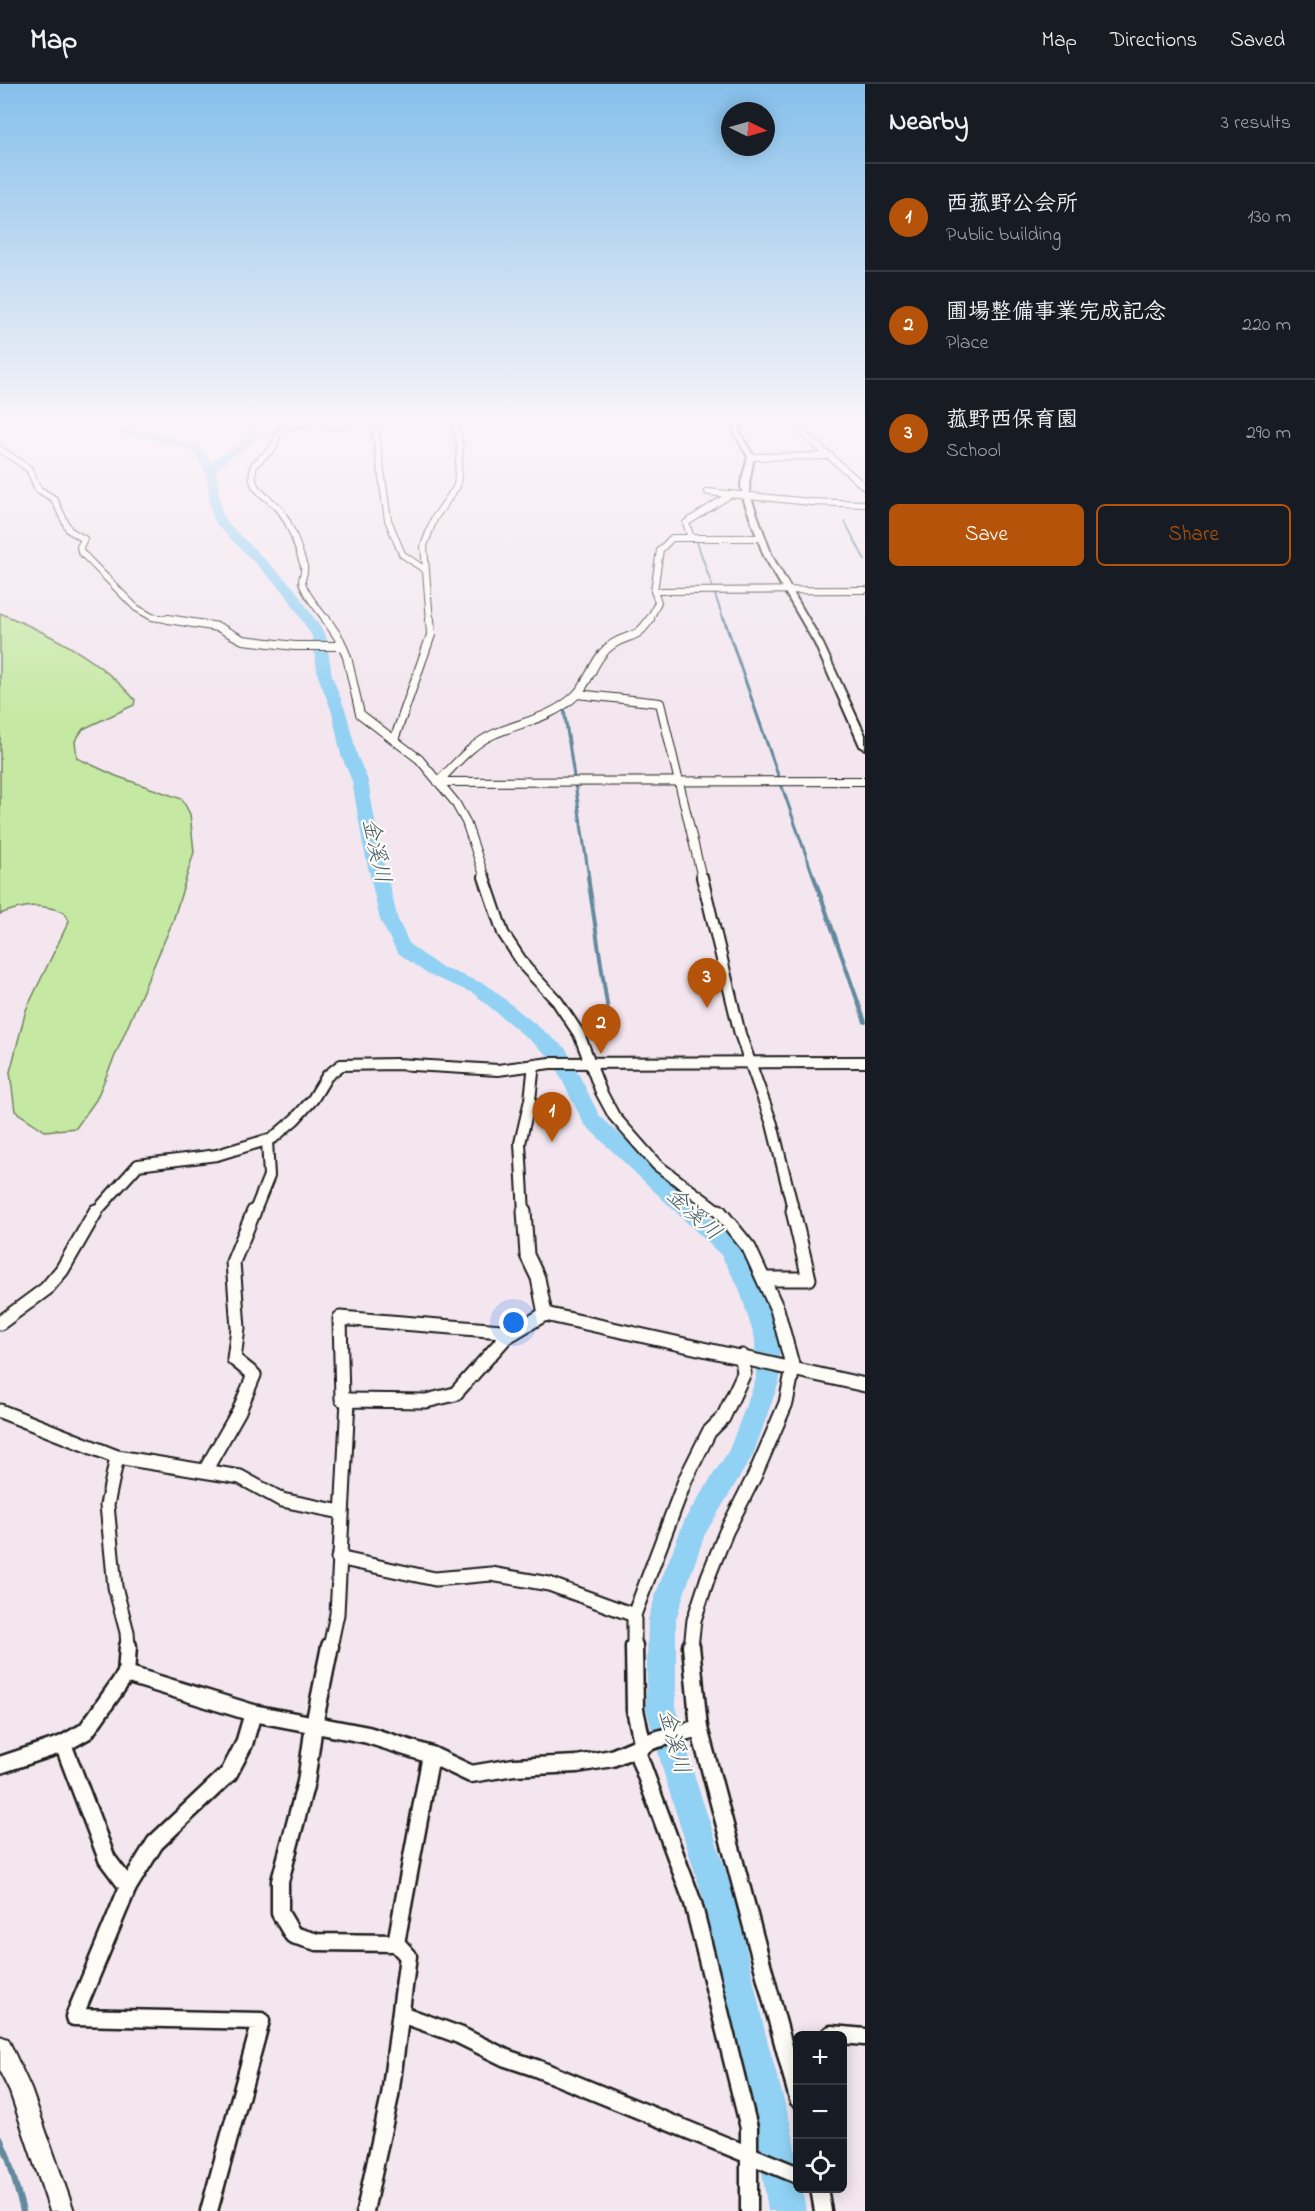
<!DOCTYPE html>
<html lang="en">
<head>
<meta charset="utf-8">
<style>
	body { margin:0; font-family:"Indie Flower","Klee One",sans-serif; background:#20242c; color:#f1f3f6 }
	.controls { position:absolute; right:18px; bottom:18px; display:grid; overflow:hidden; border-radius:9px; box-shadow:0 3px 15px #0003 }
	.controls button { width:54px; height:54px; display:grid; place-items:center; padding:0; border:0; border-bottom:2px solid #363941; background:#171b24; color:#f1f3f6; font:30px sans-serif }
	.compass { position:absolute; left:721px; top:18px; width:54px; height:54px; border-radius:50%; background:#171b24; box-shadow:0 3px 15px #0003; rotate:95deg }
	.you { position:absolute; left:514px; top:1239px; width:21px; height:21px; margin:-15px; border:4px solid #fff; border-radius:50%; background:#1a73e8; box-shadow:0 0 0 9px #1a73e833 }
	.badge { display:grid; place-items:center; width:39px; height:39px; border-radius:50%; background:#b45309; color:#fff; font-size:20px; font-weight:700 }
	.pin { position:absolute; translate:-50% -50px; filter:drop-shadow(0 2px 3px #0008) }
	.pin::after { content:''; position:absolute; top:32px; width:21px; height:18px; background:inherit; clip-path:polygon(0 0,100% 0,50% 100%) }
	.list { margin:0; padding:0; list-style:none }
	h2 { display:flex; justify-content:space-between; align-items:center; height:78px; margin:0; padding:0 24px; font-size:26px }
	h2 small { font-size:20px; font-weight:400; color:#9ea1a6 }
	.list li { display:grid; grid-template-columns:39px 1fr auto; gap:18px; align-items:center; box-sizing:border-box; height:108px; padding:0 24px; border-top:2px solid #363941 }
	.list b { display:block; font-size:22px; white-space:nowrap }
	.list p { margin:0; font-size:20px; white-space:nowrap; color:#9ea1a6 }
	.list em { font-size:20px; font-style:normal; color:#9ea1a6 }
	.actions { display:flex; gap:12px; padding:18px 24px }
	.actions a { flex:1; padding:14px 0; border:2px solid #b45309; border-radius:9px; text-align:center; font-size:21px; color:#b45309 }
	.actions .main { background:#b45309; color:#fff }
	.icon { flex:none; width:33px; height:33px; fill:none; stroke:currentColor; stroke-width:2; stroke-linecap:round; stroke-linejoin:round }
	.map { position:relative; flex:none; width:865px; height:2127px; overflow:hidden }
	header { display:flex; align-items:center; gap:36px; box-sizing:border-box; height:84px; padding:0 30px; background:#171b24; border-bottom:2px solid #363941 }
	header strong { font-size:28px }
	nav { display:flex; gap:33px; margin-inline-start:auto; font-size:21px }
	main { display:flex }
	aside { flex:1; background:#171b24 }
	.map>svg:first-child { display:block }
</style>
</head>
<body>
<header>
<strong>Map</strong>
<nav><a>Map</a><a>Directions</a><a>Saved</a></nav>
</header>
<main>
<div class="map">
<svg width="865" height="2127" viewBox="0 0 865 2127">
	<rect width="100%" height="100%" fill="#f3e6ef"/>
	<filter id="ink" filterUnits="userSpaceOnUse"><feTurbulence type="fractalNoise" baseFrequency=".0167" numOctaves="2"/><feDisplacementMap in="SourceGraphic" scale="12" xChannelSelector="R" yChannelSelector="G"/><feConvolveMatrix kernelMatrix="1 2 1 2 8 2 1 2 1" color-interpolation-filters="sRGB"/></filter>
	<g filter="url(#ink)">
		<!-- green -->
		<path fill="#c5e9a3" stroke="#708260" stroke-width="1.5" d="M0,529C50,550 99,574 135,616L134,621L83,645L75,657L77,674L116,692L182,715L190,730L194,768L173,837L96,1016L76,1044L45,1047L15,1027L10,988L26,926L69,837L64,828C40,819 24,821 0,830Z"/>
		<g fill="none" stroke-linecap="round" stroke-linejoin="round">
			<!-- stream-far3 -->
			<g stroke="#62899d" stroke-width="2">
				<polyline points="845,438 865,476"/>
				<polyline points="696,455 724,537"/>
			</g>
			<!-- stream-far2 -->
			<g stroke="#62899d" stroke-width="3">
				<polyline points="724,535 779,694"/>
				<polyline points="564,625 589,794"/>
				<polyline points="781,700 814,794"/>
			</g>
			<!-- stream-far1 -->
			<g stroke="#62899d" stroke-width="4">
				<polyline points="588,793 611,947"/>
				<polyline points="814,793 865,938"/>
			</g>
			<!-- stream -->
			<polyline stroke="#62899d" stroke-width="6" points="0,2054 8,2073 23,2127"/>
			<!-- river -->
			<path fill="#91d1f3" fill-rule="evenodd" d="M92,338H108L137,347L183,357L202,365L211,379C227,365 249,360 255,338H265C260,358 246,363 231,373C225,377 221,382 216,386L222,429L227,438L294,504L326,552L332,592L346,628L357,671L368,697L379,760L398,836L410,861L439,882L487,901L566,965L599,1031L737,1159L762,1203L779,1255L780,1295L753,1371L705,1450L686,1504L676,1535V1624L696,1697L735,1814L765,1948L791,2042L798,2080V2104H802L806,2127H768L755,2042L731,1948L703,1814L666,1697L646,1624L648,1535L658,1504L685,1435L729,1366L756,1295L755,1255L739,1204L721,1171L584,1040L551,974L473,909L427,890L397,868L380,836L363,760L352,697L341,671L332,628L318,592L312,552L285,509L216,440C206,422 212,397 202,381C200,378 198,372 195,370C176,353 116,356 92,338Z"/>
			<!-- street-far4 casing -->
			<g stroke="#1c1c1c" stroke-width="8">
				<g id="street-far4">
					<polyline points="292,338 339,342 344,338"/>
					<path d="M293,338L279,348L273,364L254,381C247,408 266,409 280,426C291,440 298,465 304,482C305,489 303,490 302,496C301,505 321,529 327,537"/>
					<polyline points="374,338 388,436 402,470 425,486"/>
					<polyline points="797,338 806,352 865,403"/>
					<polyline points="0,365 29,385 38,405 54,415 69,446 84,455 80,463 81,468 136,524 152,533 178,537"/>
					<polyline points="751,373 831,372"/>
					<polyline points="708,408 811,418 865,420"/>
					<polyline points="691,454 686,439 731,410"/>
					<polyline points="654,507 865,506"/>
					<polyline points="430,537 424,462 434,435 457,402 460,363 455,338"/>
					<polyline points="649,537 658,518 654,507 660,466 672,454 762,454"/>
				</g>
			</g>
			<!-- street-far3 casing -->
			<g stroke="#1c1c1c" stroke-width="10">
				<g id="street-far3">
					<polyline points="168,535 218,543 243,556 295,562 342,562"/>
					<polyline points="326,535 340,556 347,573 360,630 419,675 455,718 466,738 485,794"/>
					<polyline points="577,610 660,619 702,794"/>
					<polyline points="394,656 431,551 430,535"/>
					<path d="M438,698C455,681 471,660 494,650C522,638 552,634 576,611C591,596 594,572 613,560C631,549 636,556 650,535"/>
					<polyline points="438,698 865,697"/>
				</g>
			</g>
			<!-- street-far2 casing -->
			<g stroke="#1c1c1c" stroke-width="14">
				<g id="street-far2">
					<polyline points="484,793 503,849 526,884 557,917 579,950 601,1008 614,1032 657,1081 721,1129"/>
					<polyline points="702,793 740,950 772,1040 794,1129"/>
					<polyline points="95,1129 138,1081 217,1071 273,1054 295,1035 313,1015 327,992 341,981 396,980 498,986 550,979 865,978"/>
					<polyline points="254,1129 269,1092 267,1057"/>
					<polyline points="524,1129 520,1059 530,1016 534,980"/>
				</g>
			</g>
			<!-- street-far1 casing -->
			<g stroke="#1c1c1c" stroke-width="17">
				<g id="street-far1">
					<polyline points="524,1127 527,1171 538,1194 545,1230"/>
					<polyline points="765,1195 809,1195 793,1127"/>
					<polyline points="0,1239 46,1205 62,1186 96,1127"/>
					<polyline points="348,1316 342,1315 340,1234 514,1248"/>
					<polyline points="0,1327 117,1373 240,1393 282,1416 341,1428"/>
					<polyline points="117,1373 107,1421 115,1503 127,1548 128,1563"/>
					<polyline points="206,1385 239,1327 254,1291 234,1275 238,1244 233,1178 254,1127"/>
					<polyline points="338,1474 435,1495 491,1490 549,1500 634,1531 634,1563"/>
					<polyline points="634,1531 686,1394 709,1348 723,1334 744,1289 742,1272"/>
					<polyline points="330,1563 337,1530 348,1316 426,1317 455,1310 506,1253 545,1230 865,1301"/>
					<polyline points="691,1563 694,1536 708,1493 726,1448 755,1391 786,1319 793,1284 777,1225 749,1164 719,1127"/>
				</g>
			</g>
			<!-- street casing -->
			<g stroke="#1c1c1c" stroke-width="21">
				<g id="street">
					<polyline points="330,1562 314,1641 306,1698 280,1797 280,1829 293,1851 317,1858 396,1859 408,1872 390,2012 365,2127"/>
					<polyline points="634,1562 635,1626 643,1662"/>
					<polyline points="691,1562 699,1644 798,2015"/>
					<polyline points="126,1590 253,1629 368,1651 431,1671 471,1690 514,1683 577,1680 612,1674 654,1656 699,1644"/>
					<polyline points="63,1660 107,1775 128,1803"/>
					<polyline points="636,1665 693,1819 749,2044 749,2127"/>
					<polyline points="0,1681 63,1660 86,1647 126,1590 128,1562"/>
					<polyline points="396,1859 431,1671"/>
					<polyline points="401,1930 459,1951 506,1974 536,1984 798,2091"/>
					<polyline points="829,1952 831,1950 865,1953"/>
					<polyline points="819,2104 823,2127"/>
					<polyline points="209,2127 261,1937 74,1933 128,1803 155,1759 229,1689 244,1660 253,1629"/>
				</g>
			</g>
			<!-- secondary casing -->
			<g stroke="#1c1c1c" stroke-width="4">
				<g id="secondary">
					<polygon points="733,338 739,338 740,349 754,373 749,399 750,411 772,472 823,560 865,651 865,665 860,662 815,560 764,472 742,411 741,399 748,373 734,349"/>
					<polygon points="0,1952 8,1955 31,2005 74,2127 50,2127 10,2008 0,1988"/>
				</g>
			</g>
			<!-- street-far4 -->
			<use href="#street-far4" stroke="#fdfcf7" stroke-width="6"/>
			<!-- street-far3 -->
			<use href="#street-far3" stroke="#fdfcf7" stroke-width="8"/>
			<!-- street-far2 -->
			<use href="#street-far2" stroke="#fdfcf7" stroke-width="10"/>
			<!-- street-far1 -->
			<use href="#street-far1" stroke="#fdfcf7" stroke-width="13"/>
			<!-- street -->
			<use href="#street" stroke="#fdfcf7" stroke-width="16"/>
			<!-- secondary -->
			<use href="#secondary" fill="#fdfcf7" fill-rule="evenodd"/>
		</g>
	</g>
	<!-- sky -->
	<linearGradient id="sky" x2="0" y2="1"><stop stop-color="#85c0ec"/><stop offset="0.53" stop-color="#faf4f8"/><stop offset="1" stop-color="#faf4f8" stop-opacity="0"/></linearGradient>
	<rect width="865" height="636" fill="url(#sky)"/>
	<g text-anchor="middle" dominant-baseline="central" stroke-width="4.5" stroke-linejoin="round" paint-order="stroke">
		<!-- water labels -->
		<g font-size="22" font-style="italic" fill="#455b67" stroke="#fdfcf7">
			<text transform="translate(375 767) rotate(78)">金溪川</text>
			<text transform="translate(693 1131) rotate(43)">金溪川</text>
			<text transform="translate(673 1658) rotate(75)">金溪川</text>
		</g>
	</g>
</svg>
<div class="controls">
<button>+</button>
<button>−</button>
<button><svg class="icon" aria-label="locate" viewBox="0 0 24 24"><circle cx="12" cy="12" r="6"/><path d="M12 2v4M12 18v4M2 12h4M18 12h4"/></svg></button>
</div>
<svg class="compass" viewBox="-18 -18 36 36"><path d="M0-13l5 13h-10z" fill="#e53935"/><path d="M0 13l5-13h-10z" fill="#9ea1a6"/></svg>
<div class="you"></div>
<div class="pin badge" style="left:552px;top:1058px">1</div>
<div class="pin badge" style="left:601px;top:970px">2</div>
<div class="pin badge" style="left:707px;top:924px">3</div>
</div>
<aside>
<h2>Nearby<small>3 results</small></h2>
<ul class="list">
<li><span class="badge">1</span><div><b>西菰野公会所</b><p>Public building</p></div><em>130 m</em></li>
<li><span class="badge">2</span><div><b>圃場整備事業完成記念</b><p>Place</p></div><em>220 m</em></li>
<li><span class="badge">3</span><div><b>菰野西保育園</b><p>School</p></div><em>290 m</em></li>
</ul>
<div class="actions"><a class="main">Save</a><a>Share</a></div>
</aside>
</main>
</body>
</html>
